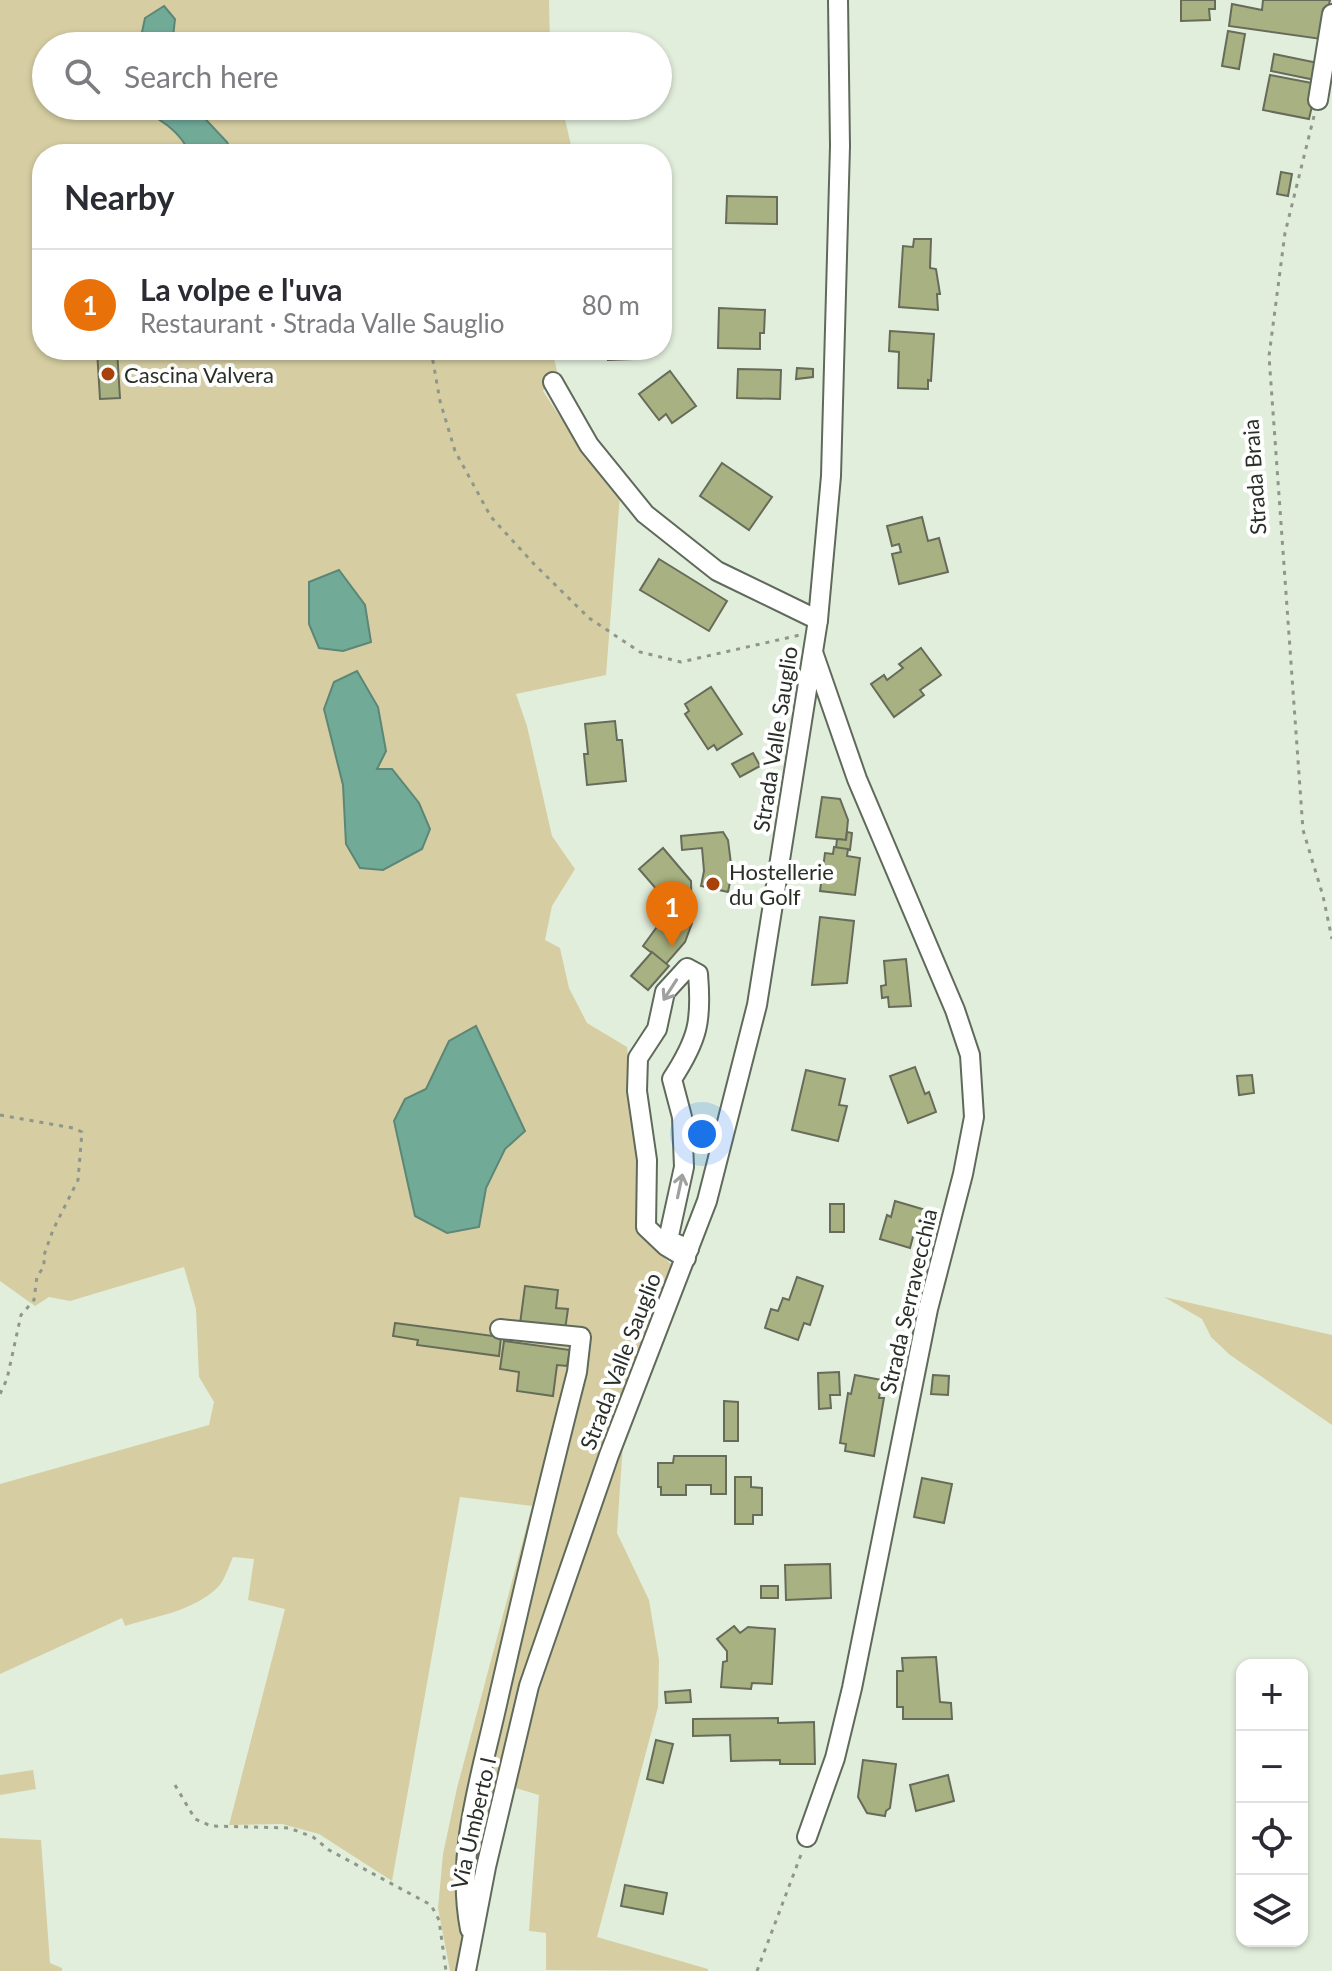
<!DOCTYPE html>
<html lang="en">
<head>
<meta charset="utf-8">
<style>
	body { margin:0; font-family:Lato,sans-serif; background:#f7f7f7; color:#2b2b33 }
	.controls { position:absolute; right:24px; bottom:24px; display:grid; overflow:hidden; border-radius:16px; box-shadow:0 2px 6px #0004 }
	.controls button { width:72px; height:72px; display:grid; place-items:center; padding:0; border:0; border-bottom:2px solid #e1e1e2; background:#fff; color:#2b2b33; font:40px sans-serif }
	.you { position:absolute; left:702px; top:1134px; width:28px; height:28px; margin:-20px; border:6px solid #fff; border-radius:50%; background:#1a73e8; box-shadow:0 0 0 12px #1a73e833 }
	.badge { display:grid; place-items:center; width:52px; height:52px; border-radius:50%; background:#a6420a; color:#fff; font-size:26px; font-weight:700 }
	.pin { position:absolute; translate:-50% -66px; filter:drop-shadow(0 2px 4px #0008) }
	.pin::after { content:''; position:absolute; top:42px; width:28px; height:24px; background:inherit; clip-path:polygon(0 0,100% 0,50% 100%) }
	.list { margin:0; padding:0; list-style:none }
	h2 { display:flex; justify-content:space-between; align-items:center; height:104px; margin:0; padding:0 32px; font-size:34px }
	h2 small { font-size:26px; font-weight:400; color:#7c7c81 }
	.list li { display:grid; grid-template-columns:52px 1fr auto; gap:24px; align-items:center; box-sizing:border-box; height:112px; padding:0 32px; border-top:2px solid #e1e1e2 }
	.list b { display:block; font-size:30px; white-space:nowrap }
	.list p { margin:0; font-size:26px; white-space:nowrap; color:#7c7c81 }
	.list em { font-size:26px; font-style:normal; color:#7c7c81 }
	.icon { flex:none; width:44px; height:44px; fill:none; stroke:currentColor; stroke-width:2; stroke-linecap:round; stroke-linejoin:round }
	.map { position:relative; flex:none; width:1332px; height:1971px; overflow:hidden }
	.search { position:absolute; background:#fff; box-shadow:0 2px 6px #0004; left:32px; top:32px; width:640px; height:88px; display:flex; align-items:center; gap:20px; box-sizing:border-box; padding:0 28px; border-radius:44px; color:#7c7c81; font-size:30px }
	.panel { position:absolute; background:#fff; box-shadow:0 2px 6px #0004; left:32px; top:144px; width:640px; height:216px; border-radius:32px }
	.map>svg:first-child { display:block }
</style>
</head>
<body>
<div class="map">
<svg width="1332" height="1971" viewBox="0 0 1332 1971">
	<rect width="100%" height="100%" fill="#e2eedc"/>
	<!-- green -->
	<g fill="#d6cea2">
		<path d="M0,0H549L550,46H46V106H562L573,154H42V350H552L557,371L543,391L583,452L620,496L606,675L516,694L527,726L552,836L575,869L552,906L545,940L560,948L569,988L587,1023L627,1047L638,1136L639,1234L672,1265L581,1504L522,1680L459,1971H450L438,1908L443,1854L457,1788L532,1506L460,1497L392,1881L319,1834L282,1824L229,1825L285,1609L248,1600L254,1559L233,1557C229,1566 225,1579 219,1586C195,1611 156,1616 125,1626L122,1618L0,1674V1484L209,1425L214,1402L199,1377L196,1309L184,1267L70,1301L49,1297L35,1306L0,1281Z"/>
		<polygon points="1164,1297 1332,1335 1332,1425 1230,1355 1211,1337 1202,1319"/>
		<polygon points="623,1443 617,1533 649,1600 659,1660 658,1707 597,1937 708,1969 708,1971 546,1970 546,1933 529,1931 539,1795 512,1787 549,1654"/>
		<polygon points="33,1770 36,1789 0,1795 0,1775"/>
		<polygon points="0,1838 41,1840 50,1963 62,1968 62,1971 0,1971"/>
	</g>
	<!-- water -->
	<g fill="#71ab98" stroke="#5c8676" stroke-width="2">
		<polygon points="164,6 175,19 172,46 139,46 145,18"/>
		<path d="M137,106H193L227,142L233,154H190C181,131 158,118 137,106Z"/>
		<polygon points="339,570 365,605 371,642 343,651 319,648 309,624 309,582"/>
		<polygon points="357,671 378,707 386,751 377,769 392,769 419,803 430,829 422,849 383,870 360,868 346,844 343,785 324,709 334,682"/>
		<polygon points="476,1026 525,1131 505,1149 486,1188 479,1227 447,1233 415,1216 394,1121 405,1099 426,1089 449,1041"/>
	</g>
	<!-- building -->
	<g fill="#a7b181" stroke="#676b59" stroke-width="2">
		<polygon points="1181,0 1215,0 1215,9 1209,9 1210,20 1181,21"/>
		<polygon points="1263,0 1330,0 1321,39 1229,26 1232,4 1262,10"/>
		<polygon points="1228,31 1245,34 1239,69 1222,66"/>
		<polygon points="1274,54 1318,63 1315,80 1271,71"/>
		<polygon points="1270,75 1317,84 1309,119 1263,110"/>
		<polygon points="1281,172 1292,174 1288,196 1277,194"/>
		<polygon points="727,196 777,197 777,224 726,223"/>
		<polygon points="914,239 931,239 930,268 936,269 940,294 937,294 938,310 899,307 903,246 913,247"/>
		<polygon points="719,308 765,310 764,333 760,333 760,349 718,348"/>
		<polygon points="890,331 934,334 931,381 928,380 928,389 898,388 899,352 889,351"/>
		<polygon points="97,350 117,350 120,398 100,399"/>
		<polygon points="608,350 633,350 633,359 608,360"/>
		<polygon points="797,368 813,369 813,377 796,379"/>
		<polygon points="738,369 781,370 780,399 737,398"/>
		<polygon points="670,371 696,406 672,423 666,414 659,420 639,394"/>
		<polygon points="722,463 772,497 749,530 700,496"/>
		<polygon points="922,517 928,541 939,538 948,572 899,584 892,554 901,552 899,544 892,546 887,526"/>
		<polygon points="659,559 727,601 709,631 640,590"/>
		<polygon points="921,648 941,675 920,690 924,695 894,717 871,684 884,675 887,680 903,668 899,664"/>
		<polygon points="711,687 742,734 717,750 714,745 708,749 685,714 689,711 685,704"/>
		<polygon points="615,721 617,740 622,740 626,781 587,785 584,754 588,754 585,724"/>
		<polygon points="753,753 760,766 740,777 732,764"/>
		<polygon points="822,797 840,799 848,820 846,840 816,837"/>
		<polygon points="723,832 728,840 732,872 728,892 701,886 704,871 702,848 682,850 681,836"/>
		<polygon points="847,832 852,833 850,850 836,848 837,839 846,840"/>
		<polygon points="834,847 848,849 847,856 860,858 855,895 820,891 825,853 833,854"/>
		<polygon points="663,848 691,881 692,923 685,942 666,964 643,946 659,924 659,892 639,869"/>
		<polygon points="820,917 854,921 847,983 812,985"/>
		<polygon points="652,952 669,966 648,990 631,976"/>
		<polygon points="906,959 911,1006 889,1007 888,997 882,998 881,986 886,985 884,961"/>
		<polygon points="915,1067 925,1094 929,1092 936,1112 908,1123 890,1076"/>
		<polygon points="806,1070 845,1079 839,1105 847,1106 838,1141 792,1130"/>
		<polygon points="1252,1075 1254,1093 1239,1095 1237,1076"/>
		<polygon points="895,1201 929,1211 922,1236 914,1233 910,1248 880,1239 887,1215 891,1217"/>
		<rect x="830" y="1204" width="14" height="28"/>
		<polygon points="797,1277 823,1286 810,1325 804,1323 798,1340 765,1328 771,1309 778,1311 783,1298 789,1300"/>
		<polygon points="525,1286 558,1290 556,1308 568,1309 565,1330 520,1324"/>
		<polygon points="395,1323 501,1337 499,1356 417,1345 418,1340 393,1336"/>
		<polygon points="504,1341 570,1350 567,1366 557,1365 553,1396 517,1391 519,1372 500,1369"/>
		<polygon points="839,1372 840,1395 830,1395 831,1408 819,1409 818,1373"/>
		<polygon points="855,1375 882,1380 879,1398 884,1398 874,1456 845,1451 846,1444 840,1443 848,1393 851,1394"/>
		<polygon points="933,1375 949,1376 948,1395 931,1394"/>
		<polygon points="724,1401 738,1402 738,1441 724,1441"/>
		<polygon points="674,1456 726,1456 726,1494 711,1494 711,1485 686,1485 686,1495 661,1495 661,1487 658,1487 658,1463 673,1463"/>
		<polygon points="735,1477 751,1477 751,1487 762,1488 762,1515 753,1515 753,1524 735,1524"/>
		<polygon points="922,1478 952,1484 944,1523 914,1517"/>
		<polygon points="830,1564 831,1598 786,1600 785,1565"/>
		<rect x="761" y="1586" width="17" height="12"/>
		<polygon points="734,1626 740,1633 748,1627 775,1629 772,1684 752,1683 751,1689 721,1687 723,1662 727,1661 727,1651 717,1639"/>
		<polygon points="936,1657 940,1702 951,1703 952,1719 903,1719 903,1707 897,1707 897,1671 903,1671 902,1658"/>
		<polygon points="690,1690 691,1702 666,1703 665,1692"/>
		<polygon points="778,1718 778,1723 814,1722 815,1764 780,1764 780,1760 731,1761 730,1735 693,1736 693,1719"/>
		<polygon points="656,1740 673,1744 663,1783 647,1779"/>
		<polygon points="863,1760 896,1764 890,1808 886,1811 885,1816 867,1813 858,1797"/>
		<polygon points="948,1775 954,1801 916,1811 910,1785"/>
		<polygon points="625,1885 667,1893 663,1914 621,1906"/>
	</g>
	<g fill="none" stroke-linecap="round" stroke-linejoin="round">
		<!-- minor casing -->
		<g stroke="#5f6a5a" stroke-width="22">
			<g id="minor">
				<polyline points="1318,100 1332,14"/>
				<polyline points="553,382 589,445 645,514 717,571 818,620"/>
				<path d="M686,1258L666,1246L646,1227L647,1160L637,1091L638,1058L657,1029L665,992L687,968L698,974C702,1021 698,1039 672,1079L682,1117L684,1167L668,1240L689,1249"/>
				<polyline points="807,1837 835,1758 852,1688 928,1309 963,1174 974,1117 970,1055 955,1010 857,779 814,655"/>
				<path d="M470,1929C455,1853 482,1773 498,1700C523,1590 549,1481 577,1372L581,1337L500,1329"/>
				<polyline points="466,1971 486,1867 529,1686 609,1455 707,1201 757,1005 818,620 831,476 840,146 838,0"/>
			</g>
		</g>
		<!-- path -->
		<g stroke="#8e978a" stroke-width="3" stroke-dasharray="4 6" stroke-linecap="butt">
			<polyline points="1314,116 1285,233 1269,356 1303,830 1323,896 1332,939"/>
			<polyline points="431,350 440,401 455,451 491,517 534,564 589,618 640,652 681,662 800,635"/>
			<polyline points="0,1115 73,1128 82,1132 78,1180 53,1230 44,1255 44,1267 37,1276 34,1300 21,1315 7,1379 0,1394"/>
			<polyline points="175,1785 195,1819 211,1826 289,1828 313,1837 329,1850 431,1905 439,1920 446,1971"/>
			<polyline points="757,1971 802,1852"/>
		</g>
		<!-- minor -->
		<use href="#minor" stroke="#fff" stroke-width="18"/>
	</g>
	<!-- one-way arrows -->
	<defs><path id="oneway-shaft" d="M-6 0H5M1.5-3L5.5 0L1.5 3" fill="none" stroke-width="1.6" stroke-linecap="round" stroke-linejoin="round" transform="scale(2)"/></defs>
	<g stroke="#9fa19e">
		<use href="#oneway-shaft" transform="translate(670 990) rotate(123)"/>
		<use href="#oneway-shaft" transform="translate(680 1186) rotate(-78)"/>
	</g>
	<!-- markers -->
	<g fill="#a6420a" stroke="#fff" stroke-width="3">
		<circle cx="108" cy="374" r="8"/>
		<circle cx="713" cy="884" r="8"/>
	</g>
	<g text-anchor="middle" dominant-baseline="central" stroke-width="8" stroke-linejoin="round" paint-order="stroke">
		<!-- poi labels -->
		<g font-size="22" fill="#2a2f28" stroke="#fff" text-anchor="start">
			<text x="124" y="374">Cascina Valvera</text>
			<text x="729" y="871">Hostellerie<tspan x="729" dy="25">du Golf</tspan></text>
		</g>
		<!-- street labels -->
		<g font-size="22" fill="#2a2f28" stroke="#fff">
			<text transform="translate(1254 477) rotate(-94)">Strada Braia</text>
			<text transform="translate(775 739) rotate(-81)">Strada Valle Sauglio</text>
			<text transform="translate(908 1301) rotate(-77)">Strada Serravecchia</text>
			<text transform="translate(620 1361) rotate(-69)">Strada Valle Sauglio</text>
			<text transform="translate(473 1823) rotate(-77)">Via Umberto I</text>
		</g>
	</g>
</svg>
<div class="controls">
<button>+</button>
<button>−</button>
<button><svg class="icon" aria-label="locate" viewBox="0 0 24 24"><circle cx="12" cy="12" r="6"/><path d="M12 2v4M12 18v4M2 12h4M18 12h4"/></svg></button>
<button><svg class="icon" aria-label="layers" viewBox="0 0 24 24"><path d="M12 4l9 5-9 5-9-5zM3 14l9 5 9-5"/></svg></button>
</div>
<div class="you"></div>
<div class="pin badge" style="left:672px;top:947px;background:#e8710a">1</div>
<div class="search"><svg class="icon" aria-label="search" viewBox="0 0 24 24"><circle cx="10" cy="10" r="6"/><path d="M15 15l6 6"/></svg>Search here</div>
<section class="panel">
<h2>Nearby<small></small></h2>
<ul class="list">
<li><span class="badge" style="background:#e8710a">1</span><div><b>La volpe e l'uva</b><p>Restaurant · Strada Valle Sauglio</p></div><em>80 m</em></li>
</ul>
</section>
</div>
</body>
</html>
